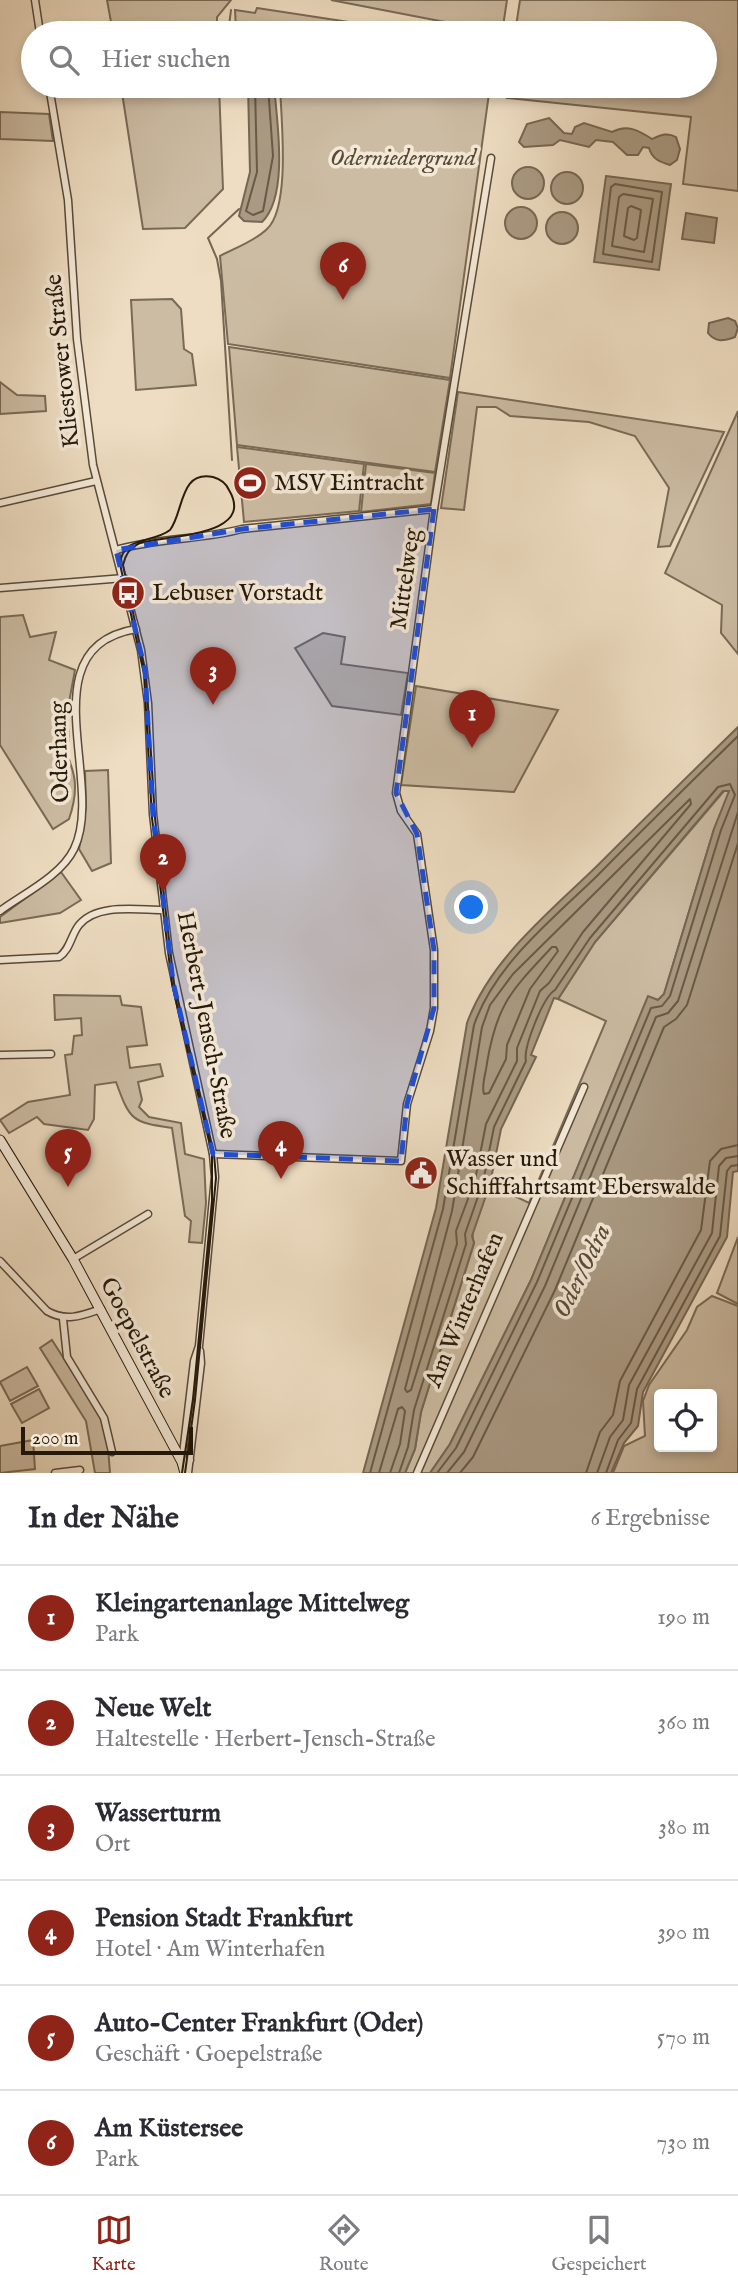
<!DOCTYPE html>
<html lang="de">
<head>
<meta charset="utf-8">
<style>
	body { margin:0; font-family:"IM FELL English",serif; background:#f7f7f7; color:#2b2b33 }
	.controls { position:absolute; right:21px; bottom:21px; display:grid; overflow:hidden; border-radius:7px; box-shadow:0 4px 10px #0003 }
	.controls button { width:63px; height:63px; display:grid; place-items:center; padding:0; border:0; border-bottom:2px solid #e1e1e2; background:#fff; color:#2b2b33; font:35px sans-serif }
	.scale { position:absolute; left:21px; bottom:18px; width:172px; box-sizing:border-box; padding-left:7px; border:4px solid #26190a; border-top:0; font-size:19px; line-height:24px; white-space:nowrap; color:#26190a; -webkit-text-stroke:5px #f4e9d7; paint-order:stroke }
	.you { position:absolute; left:472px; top:908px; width:24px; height:24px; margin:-18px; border:5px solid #fff; border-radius:50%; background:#1a73e8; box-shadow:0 0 0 10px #1a73e833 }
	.badge { display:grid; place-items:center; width:46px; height:46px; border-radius:50%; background:#8f2418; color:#fff; font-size:23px; font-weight:700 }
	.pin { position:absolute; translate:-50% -58px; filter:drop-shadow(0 2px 4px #0008) }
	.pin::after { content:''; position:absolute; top:37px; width:24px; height:21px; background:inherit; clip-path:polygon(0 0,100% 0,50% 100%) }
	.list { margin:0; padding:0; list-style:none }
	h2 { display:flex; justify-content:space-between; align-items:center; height:91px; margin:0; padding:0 28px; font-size:30px }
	h2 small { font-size:23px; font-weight:400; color:#7c7c81 }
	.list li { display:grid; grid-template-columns:46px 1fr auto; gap:21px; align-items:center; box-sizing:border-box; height:105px; padding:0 28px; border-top:2px solid #e1e1e2 }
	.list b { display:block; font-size:26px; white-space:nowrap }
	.list p { margin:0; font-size:23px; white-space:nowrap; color:#7c7c81 }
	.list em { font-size:23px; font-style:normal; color:#7c7c81 }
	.icon { flex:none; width:38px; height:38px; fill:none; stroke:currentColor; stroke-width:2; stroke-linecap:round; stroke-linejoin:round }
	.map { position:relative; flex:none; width:738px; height:1473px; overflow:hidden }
	.search { position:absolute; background:#fff; box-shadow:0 4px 10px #0003; left:21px; right:21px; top:21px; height:77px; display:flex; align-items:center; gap:18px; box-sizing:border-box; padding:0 24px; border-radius:38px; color:#7c7c81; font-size:26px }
	.sheet { height:721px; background:#fff }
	nav { display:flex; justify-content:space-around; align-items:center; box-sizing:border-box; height:98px; border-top:2px solid #e1e1e2; background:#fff; font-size:19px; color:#7c7c81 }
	nav a { display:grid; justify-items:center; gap:4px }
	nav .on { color:#8f2418 }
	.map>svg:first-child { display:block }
</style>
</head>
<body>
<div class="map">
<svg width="738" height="1473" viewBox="0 0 738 1473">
	<rect width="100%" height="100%" fill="#eeddc2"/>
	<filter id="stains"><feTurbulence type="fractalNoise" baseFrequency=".00286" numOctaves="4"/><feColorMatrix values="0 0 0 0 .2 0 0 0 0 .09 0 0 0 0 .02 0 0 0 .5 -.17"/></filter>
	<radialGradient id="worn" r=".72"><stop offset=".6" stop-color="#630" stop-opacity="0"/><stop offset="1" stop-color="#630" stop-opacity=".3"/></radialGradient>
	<!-- green -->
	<g fill="#ccbca3" stroke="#796a56" stroke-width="2" fill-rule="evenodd">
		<polygon points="107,0 231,0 217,17 217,33 113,33"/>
		<polygon points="331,0 507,0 502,33"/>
		<polygon points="520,0 738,0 738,191 683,184 691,117 507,98 509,86 705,86 705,33 515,33"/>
		<polygon points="257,8 421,33 240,33 236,31 235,10 255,13"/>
		<polygon points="121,86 219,86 223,189 185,228 143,229"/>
		<path d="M280,86H490L450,378L228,344L220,256C235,248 255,241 267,229C291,207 281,117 280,86Z"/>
		<polygon points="0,112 49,114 53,141 0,139"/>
		<polygon points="172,299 181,309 184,349 192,354 196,385 136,390 131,300"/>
		<polygon points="229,347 450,380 435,472 237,445"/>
		<polygon points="0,382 17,395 45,396 46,411 0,414"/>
		<polygon points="458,392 724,432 670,546 658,547 669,488 635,436 589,422 510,416 496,407 477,407 464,510 441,508"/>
		<polygon points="738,411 738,654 721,633 722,605 665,573"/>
		<polygon points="237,447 364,464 359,511 244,522"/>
		<polygon points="366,464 435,473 431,504 361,512"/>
		<path d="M23,615L30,637L56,632L49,660L75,670L67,713L69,741L62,743C75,771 80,787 69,819L53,829L0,745V617Z"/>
		<polygon points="323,633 345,637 341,664 408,673 401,715 332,706 295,648"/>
		<polygon points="416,686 558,710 514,792 401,785"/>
		<polygon points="108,770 111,863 92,871 79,849 86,807 85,771"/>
		<path d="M724,791H730L714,829L664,994L658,1000L648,997L531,1280L450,1444L430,1473H405L415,1449L421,1412L474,1243C468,1226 483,1201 490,1184L529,1203L606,1021L558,999L595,942Z"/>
		<polygon points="61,872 81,900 60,913 0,923 0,917"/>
		<path d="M54,995L120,996L122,1005L141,1007L147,1045L127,1047L130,1068L160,1064L163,1076L138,1082L142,1100L139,1107L149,1117L181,1123L185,1154L204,1159L206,1203L202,1243L189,1242L191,1221L185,1216L172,1128C132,1122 130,1121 116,1082L95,1085L94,1119L88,1130L44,1124L37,1117L9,1133L0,1120L28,1102L70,1095L65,1055L72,1054L74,1036L82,1035L81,1018L55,1020Z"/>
		<polygon points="738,1237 738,1304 717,1293"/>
		<path d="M712,1296L738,1306V1473H613L624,1446L645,1436L643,1401L649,1385L687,1330L697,1307ZM712,1394V1447H659V1394Z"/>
		<polygon points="52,1340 100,1415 108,1447 110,1473 95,1473 86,1421 40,1348"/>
		<polygon points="27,1367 38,1386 10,1401 0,1382"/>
		<polygon points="39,1389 49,1408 22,1423 11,1404"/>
		<polygon points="33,1440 35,1469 0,1473 0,1446"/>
	</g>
	<!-- water -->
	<g fill="#aa9a83" stroke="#756653" stroke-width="2">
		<path d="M248,86H274C277,121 289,196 262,222L244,221L239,216L250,172Z"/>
		<path d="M549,118L564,133L572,134L575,127L584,123L612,132C627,124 638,130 652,139C661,135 667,132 676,137L680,149L677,160L670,165C660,162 652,159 649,148L643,147L638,155H627L613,142L596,140L589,147L560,140L553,145L524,147L519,142L527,124Z"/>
		<circle cx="528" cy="183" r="16"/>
		<circle cx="567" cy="188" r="16"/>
		<polygon points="606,176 671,184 659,270 594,262"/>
		<circle cx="521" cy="223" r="16"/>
		<circle cx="562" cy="228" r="16"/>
		<polygon points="686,213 717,218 714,243 682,239"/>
		<path d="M728,318L735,321L738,328L735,337C724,341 716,343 708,333L709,323Z"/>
		<path d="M738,727V1171L733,1172L727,1237L643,1392L638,1426L624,1443L611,1473H430L450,1444L531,1280L648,996L658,1000L664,994L714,829L729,791H723L595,942L558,999L554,998L531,1055L536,1057L501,1129L490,1184L472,1236L474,1243L421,1412L415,1449L405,1473H363L436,1208L467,1023C490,959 550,912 598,865C644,819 691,773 738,727Z"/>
	</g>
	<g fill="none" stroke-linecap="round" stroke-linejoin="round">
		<!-- shore -->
		<g stroke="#685a46" stroke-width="2">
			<polyline points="255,86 257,172 246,211 253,215 263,211 273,156 268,86"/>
			<polygon points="615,184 662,192 652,262 603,254 611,187"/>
			<polygon points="623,194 653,199 644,252 612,246 619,197"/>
			<polygon points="631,206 641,210 637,238 634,240 624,236 628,208"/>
			<polygon points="690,799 691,804 583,932 549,983 540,991 517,1048 517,1061 486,1124 475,1180 456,1231 457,1244 411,1390 407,1392 405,1389 452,1211 482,1027 490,1005 513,974"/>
			<path d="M552,947H556L558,951L530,989L507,1045L506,1059L489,1093L484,1094C481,1086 486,1073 487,1063C497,1003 512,990 552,947Z"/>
			<path d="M370,1473L443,1209L474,1025C495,964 553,919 598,875C644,828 691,782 738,736"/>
			<polyline points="379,1473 398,1409 402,1407 405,1411 400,1444 390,1473"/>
			<path d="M399,1473L408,1447L414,1410L466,1244L465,1234L483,1182L494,1127L526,1061C523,1048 543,997 555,990L590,938L718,787L730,784L735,795L721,830L670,996L662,1006L651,1008L537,1282L456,1448L437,1473"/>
			<polyline points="447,1473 464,1452 545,1286 656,1017 668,1013 678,1001 738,812"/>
			<polyline points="460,1473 473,1457 555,1290 664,1027 676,1019 687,1005 738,843"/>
			<polyline points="586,1473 600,1432 613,1415 620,1381 701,1230 710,1161 721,1149 738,1145"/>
			<polyline points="597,1473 610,1437 623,1420 629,1385 712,1233 719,1166 726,1158 738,1156"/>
			<polyline points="606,1473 618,1440 631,1423 637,1389 720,1236 727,1171 731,1166 738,1165"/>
		</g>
		<!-- stream -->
		<g stroke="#756653" stroke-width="2">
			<polyline points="231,10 229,26 233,33"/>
			<polyline points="232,460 221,281 217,259 208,238 239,209"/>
		</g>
		<!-- street casing -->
		<g stroke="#584a38" stroke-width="9">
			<g id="street">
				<polyline points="35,0 40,33"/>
				<polyline points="49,86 68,200 77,339 93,465 141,650 148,703 153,814 169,953 213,1154 215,1177 199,1346 194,1361 182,1462 190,1460"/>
				<polyline points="0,503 96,481"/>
				<path d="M116,550C157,538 200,540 242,529L434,509"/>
				<polyline points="0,588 124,578"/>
				<path d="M0,911C23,894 61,876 74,849C106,784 27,647 136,629"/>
				<path d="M0,960L59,957C70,950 71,935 79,925C97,903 137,910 163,910"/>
				<polyline points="0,1055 51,1054"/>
				<polyline points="213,1154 401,1161 407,1104 430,1031 434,1008 434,950 417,834 401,811 396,793 434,509 491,158"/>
				<polyline points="73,1259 148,1214"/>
				<path d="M0,1261L47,1311C66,1322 81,1316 101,1309"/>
				<polyline points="63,1319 67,1357 104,1418 112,1452"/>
				<polyline points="55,1473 80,1470"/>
				<polyline points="188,1473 201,1363 200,1351"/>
				<polyline points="417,1473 584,1087"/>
			</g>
		</g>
		<!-- secondary casing -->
		<g stroke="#26190a" stroke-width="11">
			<polyline id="secondary" points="0,1140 73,1259 182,1462 185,1473"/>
		</g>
		<!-- street -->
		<use href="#street" stroke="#f4e9d7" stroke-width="6"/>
		<!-- secondary -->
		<use href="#secondary" stroke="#f4e9d7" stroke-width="9"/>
		<!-- tram -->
		<path stroke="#26190a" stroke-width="2" d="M182,1473L193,1399L212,1201V1154L172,984L152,818L144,674L120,564C123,535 152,544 170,530C184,512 179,470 213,477C220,479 226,483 229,490C258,539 157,535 138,544C129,548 125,556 123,565L146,674L155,818L174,983L214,1154L216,1178L195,1400L185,1473"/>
	</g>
	<!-- marked area -->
	<path fill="#1d4ed8" fill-opacity="0.2" stroke="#1d4ed8" stroke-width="5" stroke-dasharray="14 9" stroke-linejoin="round" d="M434,509L396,793L417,834L434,950V1008L407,1104L401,1161L213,1154L173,982L153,814L145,670L116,550L242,529Z"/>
	<!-- icons -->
	<defs>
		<g id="stadium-disc" transform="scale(1.75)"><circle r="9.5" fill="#8f2418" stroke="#f4e9d7"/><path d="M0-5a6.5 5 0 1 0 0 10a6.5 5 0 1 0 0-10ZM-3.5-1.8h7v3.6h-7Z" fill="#fff"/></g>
		<g id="bus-disc" transform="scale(1.75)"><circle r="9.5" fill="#8f2418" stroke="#f4e9d7"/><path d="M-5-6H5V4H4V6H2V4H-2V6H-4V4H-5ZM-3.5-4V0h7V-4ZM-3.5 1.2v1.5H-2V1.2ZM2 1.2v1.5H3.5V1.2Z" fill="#fff"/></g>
		<g id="civic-disc" transform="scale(1.75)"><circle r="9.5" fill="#8f2418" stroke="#f4e9d7"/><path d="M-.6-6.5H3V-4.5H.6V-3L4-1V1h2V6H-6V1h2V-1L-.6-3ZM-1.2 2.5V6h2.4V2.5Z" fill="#fff"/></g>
	</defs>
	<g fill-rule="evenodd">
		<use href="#stadium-disc" x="250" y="483"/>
		<use href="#bus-disc" x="128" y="593"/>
		<use href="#civic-disc" x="421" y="1173"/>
	</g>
	<g text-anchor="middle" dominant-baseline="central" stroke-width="7" stroke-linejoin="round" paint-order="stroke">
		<!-- park labels -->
		<g font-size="24" font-style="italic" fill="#584a38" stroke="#f4e9d7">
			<text x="403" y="158">Oderniedergrund</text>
		</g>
		<!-- street labels -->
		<g font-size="24" fill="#26190a" stroke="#f4e9d7">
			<text transform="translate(63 361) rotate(-96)">Kliestower Straße</text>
			<text transform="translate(406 579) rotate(-82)">Mittelweg</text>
			<text transform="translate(60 752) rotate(-92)">Oderhang</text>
			<text transform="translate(206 1025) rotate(79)">Herbert-Jensch-Straße</text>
			<text transform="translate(465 1310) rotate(-67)">Am Winterhafen</text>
			<text transform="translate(137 1338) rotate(62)">Goepelstraße</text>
		</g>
		<!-- poi labels -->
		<g font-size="24" fill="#26190a" stroke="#f4e9d7" text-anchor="start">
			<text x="274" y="483">MSV Eintracht</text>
			<text x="152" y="593">Lebuser Vorstadt</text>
			<text x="446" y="1159">Wasser und<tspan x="446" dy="28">Schifffahrtsamt Eberswalde</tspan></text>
		</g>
		<!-- water labels -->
		<g font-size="26" font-style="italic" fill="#5b4d3a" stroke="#f4e9d7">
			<text transform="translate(582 1271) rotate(-64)">Oder/Odra</text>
		</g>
	</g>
	<rect width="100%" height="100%" filter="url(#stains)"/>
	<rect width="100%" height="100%" fill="url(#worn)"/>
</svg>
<div class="controls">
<button><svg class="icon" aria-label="locate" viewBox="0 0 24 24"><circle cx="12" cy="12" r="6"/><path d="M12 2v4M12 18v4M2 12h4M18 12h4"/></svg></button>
</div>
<div class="scale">200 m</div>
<div class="you"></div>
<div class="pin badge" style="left:472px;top:748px">1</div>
<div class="pin badge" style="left:163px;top:892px">2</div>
<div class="pin badge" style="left:213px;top:705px">3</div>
<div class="pin badge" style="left:281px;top:1179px">4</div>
<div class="pin badge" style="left:68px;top:1187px">5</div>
<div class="pin badge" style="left:343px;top:300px">6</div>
<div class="search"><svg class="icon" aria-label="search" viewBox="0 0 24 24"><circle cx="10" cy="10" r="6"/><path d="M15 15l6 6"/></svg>Hier suchen</div>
</div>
<section class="sheet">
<h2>In der Nähe<small>6 Ergebnisse</small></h2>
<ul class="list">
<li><span class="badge">1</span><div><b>Kleingartenanlage Mittelweg</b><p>Park</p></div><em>190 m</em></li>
<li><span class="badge">2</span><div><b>Neue Welt</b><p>Haltestelle · Herbert-Jensch-Straße</p></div><em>360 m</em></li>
<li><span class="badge">3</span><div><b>Wasserturm</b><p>Ort</p></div><em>380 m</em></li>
<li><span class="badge">4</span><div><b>Pension Stadt Frankfurt</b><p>Hotel · Am Winterhafen</p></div><em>390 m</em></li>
<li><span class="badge">5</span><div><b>Auto-Center Frankfurt (Oder)</b><p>Geschäft · Goepelstraße</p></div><em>570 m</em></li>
<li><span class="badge">6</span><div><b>Am Küstersee</b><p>Park</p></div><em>730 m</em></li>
</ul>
</section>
<nav>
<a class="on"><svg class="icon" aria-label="map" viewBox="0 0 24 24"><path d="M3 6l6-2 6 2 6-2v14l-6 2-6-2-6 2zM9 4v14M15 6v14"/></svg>Karte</a>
<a><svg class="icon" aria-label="directions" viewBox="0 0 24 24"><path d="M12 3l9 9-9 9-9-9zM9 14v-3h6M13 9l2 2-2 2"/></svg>Route</a>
<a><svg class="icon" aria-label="saved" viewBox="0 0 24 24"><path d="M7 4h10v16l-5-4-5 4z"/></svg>Gespeichert</a>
</nav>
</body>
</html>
